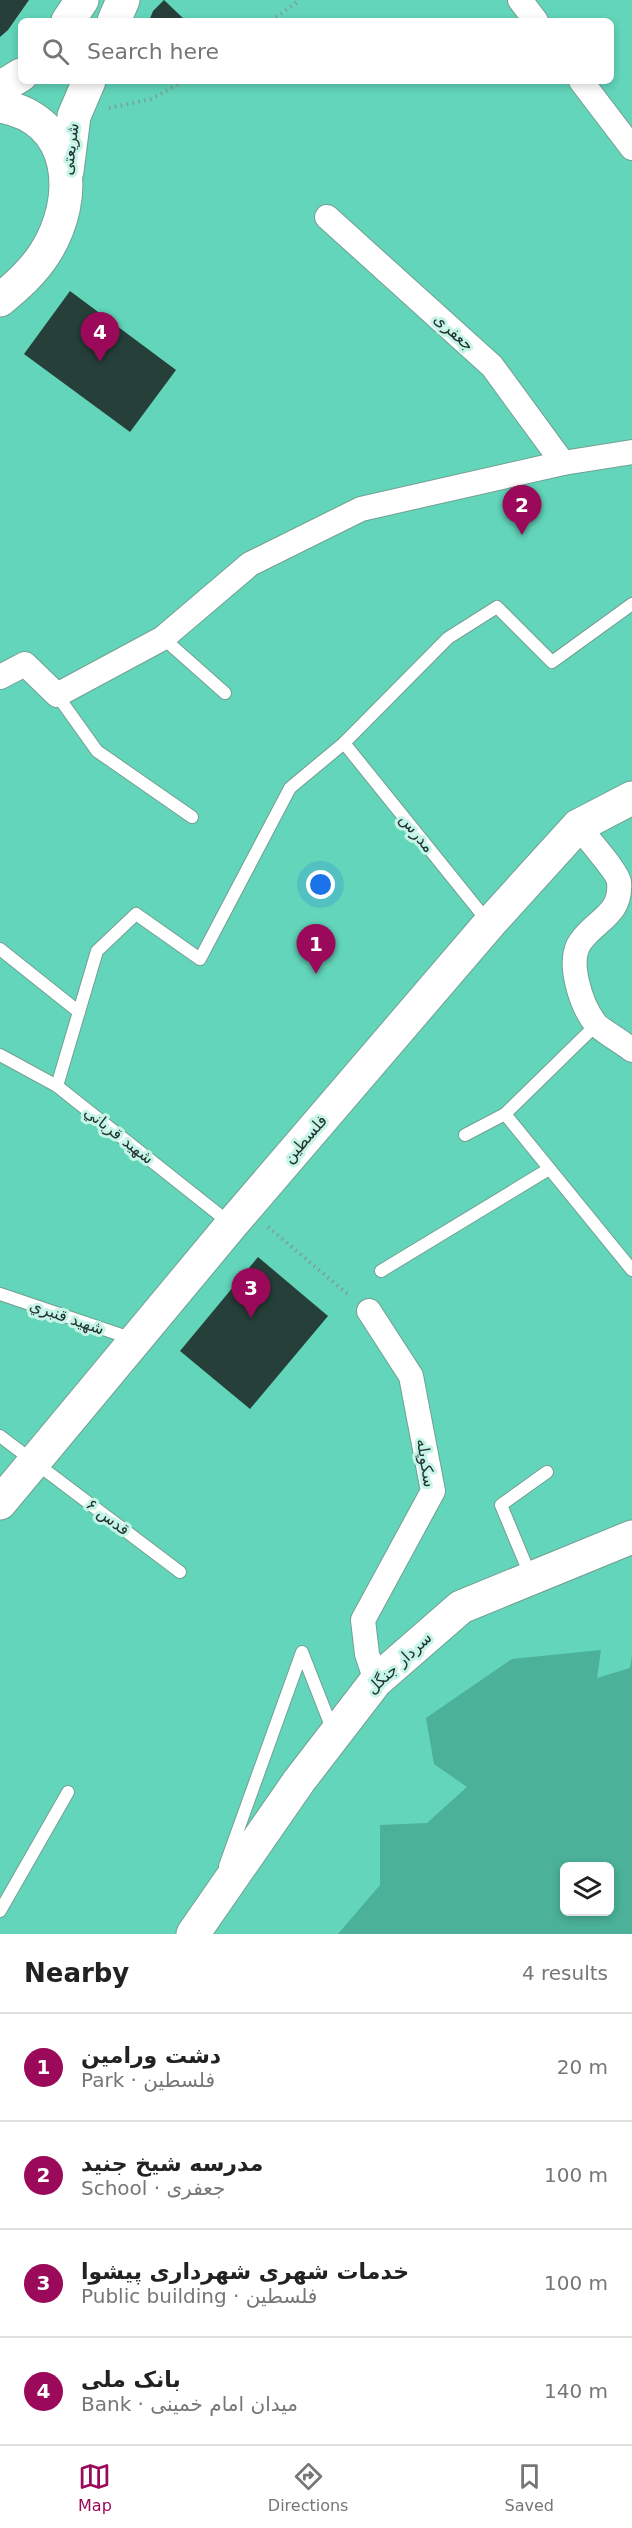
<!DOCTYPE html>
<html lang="en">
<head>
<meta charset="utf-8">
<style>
	body { margin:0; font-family:"DejaVu Sans","Noto Naskh Arabic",sans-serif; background:#f2f2f2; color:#222 }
	.controls { position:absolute; right:18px; bottom:18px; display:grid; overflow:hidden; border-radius:9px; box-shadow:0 3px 9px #0003 }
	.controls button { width:54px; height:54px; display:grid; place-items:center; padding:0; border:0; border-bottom:2px solid #e0e0e0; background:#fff; color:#222; font:30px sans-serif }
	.you { position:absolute; left:321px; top:885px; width:21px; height:21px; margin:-15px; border:4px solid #fff; border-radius:50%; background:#1a73e8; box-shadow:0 0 0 9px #1a73e833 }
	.badge { display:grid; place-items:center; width:39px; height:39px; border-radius:50%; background:#9a095a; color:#fff; font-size:20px; font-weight:700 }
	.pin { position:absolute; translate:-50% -50px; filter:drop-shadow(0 2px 3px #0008) }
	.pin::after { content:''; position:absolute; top:32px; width:21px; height:18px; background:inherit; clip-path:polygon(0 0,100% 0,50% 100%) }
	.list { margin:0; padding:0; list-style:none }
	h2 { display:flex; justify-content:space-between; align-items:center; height:78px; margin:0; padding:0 24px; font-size:26px }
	h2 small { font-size:20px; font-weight:400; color:#767676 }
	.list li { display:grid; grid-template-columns:39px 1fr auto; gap:18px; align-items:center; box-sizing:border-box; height:108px; padding:0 24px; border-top:2px solid #e0e0e0 }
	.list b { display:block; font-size:22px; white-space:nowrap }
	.list p { margin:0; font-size:20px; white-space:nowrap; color:#767676 }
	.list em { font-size:20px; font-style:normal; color:#767676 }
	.icon { flex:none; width:33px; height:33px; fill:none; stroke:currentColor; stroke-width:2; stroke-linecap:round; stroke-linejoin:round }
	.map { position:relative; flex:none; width:632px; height:1934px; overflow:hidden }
	.search { position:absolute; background:#fff; box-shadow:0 3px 9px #0003; left:18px; right:18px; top:18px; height:66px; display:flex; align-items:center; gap:15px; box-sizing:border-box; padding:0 21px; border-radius:9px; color:#767676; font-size:22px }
	.sheet { height:510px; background:#fff }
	nav { display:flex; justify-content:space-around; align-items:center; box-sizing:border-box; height:84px; border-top:2px solid #e0e0e0; background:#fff; font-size:16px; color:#767676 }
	nav a { display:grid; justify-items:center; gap:3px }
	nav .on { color:#9a095a }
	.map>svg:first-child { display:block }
</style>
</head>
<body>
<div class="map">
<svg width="632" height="1934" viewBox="0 0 632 1934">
	<rect width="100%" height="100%" fill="#b9e7da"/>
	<!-- green -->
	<path fill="#62d5ba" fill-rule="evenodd" d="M0,0H632V1934H0ZM21,21H611V81H21ZM564,1866H610V1912H564Z"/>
	<!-- forest -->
	<path fill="#4bb199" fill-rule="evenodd" d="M601,1650L597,1678L630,1668L632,1655V1934H338L380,1885V1825L427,1823L467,1787L434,1764L426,1718L512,1659ZM564,1866H610V1912H564Z"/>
	<!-- building -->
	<g fill="#264039">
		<polygon points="0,0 29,0 8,30 0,37"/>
		<polygon points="164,0 186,21 149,21 153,11"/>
		<polygon points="70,291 176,370 130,432 24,354"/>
		<polygon points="258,1257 328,1316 250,1409 180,1351"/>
	</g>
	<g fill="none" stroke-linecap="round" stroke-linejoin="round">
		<!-- lane casing -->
		<g stroke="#73a093" stroke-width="14">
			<g id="lane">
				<polyline points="163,638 225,693"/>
				<polyline points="57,695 97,751 192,817"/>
				<polyline points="344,743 489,923"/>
				<polyline points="0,949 79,1012"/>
				<polyline points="0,1055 57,1086 231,1224"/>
				<polyline points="57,1086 97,951 136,914 200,959 290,788 344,743 448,638 497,607 552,662 632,604"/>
				<polyline points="505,1114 632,1270"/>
				<polyline points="465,1135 505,1114 596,1025"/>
				<polyline points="381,1271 549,1169"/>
				<polyline points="0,1294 133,1339"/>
				<polyline points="0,1436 180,1572"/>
				<polyline points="531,1577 501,1505 547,1472"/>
				<polyline points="225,1866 302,1652 333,1731"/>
				<polyline points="0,1911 68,1792"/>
			</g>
		</g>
		<!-- street casing -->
		<g stroke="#73a093" stroke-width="26">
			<g id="street">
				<polyline points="520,0 536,21"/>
				<polyline points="581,81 632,148"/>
				<polyline points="327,217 492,366 563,463"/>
				<polyline points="0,677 25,664 57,695 163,638 250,564 361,509 563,463 632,452"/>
				<path d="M578,826C586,836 618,873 619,882C622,914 597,919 581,941C566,960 581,1005 595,1023C598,1028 625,1044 632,1050"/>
				<polyline points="369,1311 411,1376 433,1491 363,1620 367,1654 376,1681"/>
			</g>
		</g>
		<!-- secondary casing -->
		<g stroke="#73a093" stroke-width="35">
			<g id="secondary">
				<polyline points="0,1503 232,1224 490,923 578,826 632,798"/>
				<polyline points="193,1934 299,1781 376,1681 461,1607 632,1537"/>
			</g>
		</g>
		<!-- primary casing -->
		<g stroke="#73a093" stroke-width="35">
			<g id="primary">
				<polyline points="68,21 82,0"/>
				<polyline points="114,21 123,0"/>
				<polyline points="0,88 21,75"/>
				<path d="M0,106C75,119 80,198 45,253C33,272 17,286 0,300"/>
				<polyline points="67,171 74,116 89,81"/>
			</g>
		</g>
		<!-- path -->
		<g stroke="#7ca096" stroke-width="4" stroke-dasharray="1.5 4.5" stroke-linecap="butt">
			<polyline points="271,21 300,0"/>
			<polyline points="109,108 151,99 184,81"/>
			<polyline points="268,1227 350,1296"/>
		</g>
		<!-- lane -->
		<use href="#lane" stroke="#fff" stroke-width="12"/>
		<!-- street -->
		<use href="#street" stroke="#fff" stroke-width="24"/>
		<!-- secondary -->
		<use href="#secondary" stroke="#fff" stroke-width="33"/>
		<!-- primary -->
		<use href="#primary" stroke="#fff" stroke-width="33"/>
	</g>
	<g text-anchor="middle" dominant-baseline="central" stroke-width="6" stroke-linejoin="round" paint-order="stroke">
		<!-- street labels -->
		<g font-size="16" fill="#21342f" stroke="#c6f5e7">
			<text transform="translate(70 149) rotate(-83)">شریعتی</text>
			<text transform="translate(454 332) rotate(42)">جعفری</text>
			<text transform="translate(417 833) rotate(51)">مدرس</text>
			<text transform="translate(119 1135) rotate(38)">شهيد قرباني</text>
			<text transform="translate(305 1139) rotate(-49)">فلسطین</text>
			<text transform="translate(67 1317) rotate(19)">شهيد قنبري</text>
			<text transform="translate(426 1463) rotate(81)">سکوپله</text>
			<text transform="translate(108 1517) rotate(37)">قدس ۶</text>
			<text transform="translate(399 1663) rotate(-43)">سردار جنگل</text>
		</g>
	</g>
</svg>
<div class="controls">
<button><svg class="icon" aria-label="layers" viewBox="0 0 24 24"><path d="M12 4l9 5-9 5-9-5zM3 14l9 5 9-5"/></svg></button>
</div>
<div class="you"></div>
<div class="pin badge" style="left:316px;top:974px">1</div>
<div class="pin badge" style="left:522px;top:535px">2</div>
<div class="pin badge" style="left:251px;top:1318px">3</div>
<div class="pin badge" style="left:100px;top:362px">4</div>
<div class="search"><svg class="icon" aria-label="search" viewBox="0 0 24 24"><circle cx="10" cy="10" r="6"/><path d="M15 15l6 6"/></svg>Search here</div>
</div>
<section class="sheet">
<h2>Nearby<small>4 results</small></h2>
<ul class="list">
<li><span class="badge">1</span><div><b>دشت ورامین</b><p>Park · فلسطین</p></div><em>20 m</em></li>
<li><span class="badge">2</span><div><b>مدرسه شیخ جنید</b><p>School · جعفری</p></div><em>100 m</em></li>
<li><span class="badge">3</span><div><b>خدمات شهری شهرداری پیشوا</b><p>Public building · فلسطین</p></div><em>100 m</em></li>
<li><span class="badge">4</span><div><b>بانک ملی</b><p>Bank · میدان امام خمینی</p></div><em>140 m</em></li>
</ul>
</section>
<nav>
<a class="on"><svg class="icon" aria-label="map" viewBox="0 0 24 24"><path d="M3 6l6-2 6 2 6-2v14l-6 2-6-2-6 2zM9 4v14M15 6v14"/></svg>Map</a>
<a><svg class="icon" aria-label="directions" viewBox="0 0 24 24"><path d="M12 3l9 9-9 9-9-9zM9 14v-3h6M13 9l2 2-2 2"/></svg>Directions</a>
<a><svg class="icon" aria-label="saved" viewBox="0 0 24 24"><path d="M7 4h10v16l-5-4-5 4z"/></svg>Saved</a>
</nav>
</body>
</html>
